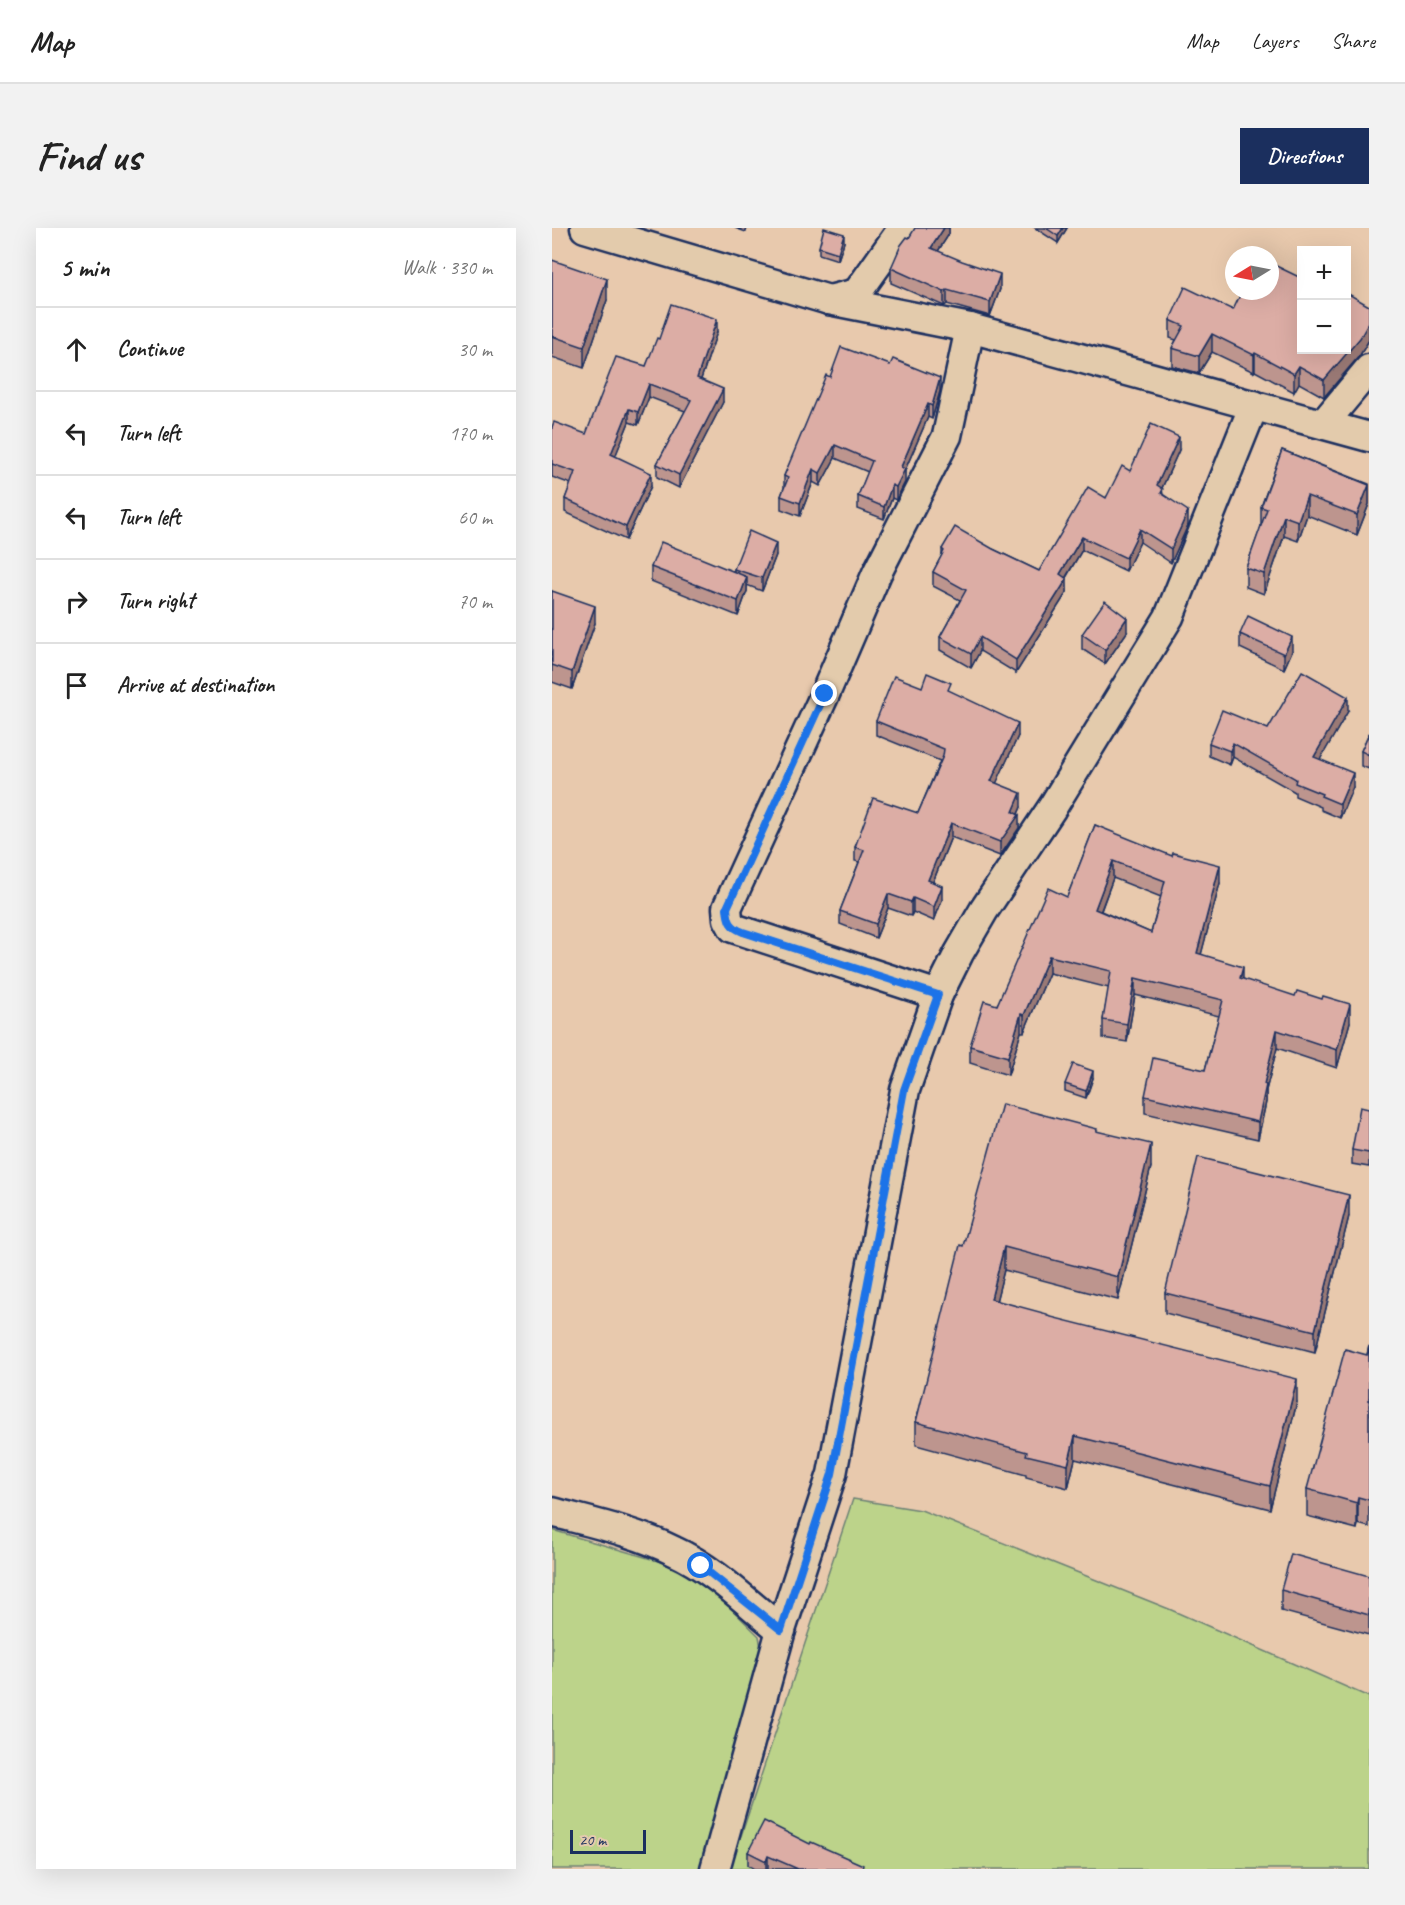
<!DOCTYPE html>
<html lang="en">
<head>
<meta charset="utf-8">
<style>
	body { margin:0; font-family:Caveat,sans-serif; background:#f2f2f2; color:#222 }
	.controls { position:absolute; right:18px; top:18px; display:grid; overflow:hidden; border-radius:0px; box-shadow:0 6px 24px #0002 }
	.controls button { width:54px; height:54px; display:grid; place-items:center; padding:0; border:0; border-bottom:2px solid #e0e0e0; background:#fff; color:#222; font:30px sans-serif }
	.compass { position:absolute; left:673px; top:18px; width:54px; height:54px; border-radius:50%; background:#fff; box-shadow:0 6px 24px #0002; rotate:260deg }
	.scale { position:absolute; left:18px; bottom:15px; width:76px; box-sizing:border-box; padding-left:6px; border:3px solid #1b2f5e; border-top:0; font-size:16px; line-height:21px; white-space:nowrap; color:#1b2f5e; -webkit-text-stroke:4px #e3cbac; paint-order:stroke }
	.stop { position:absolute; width:18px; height:18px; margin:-14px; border:4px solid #1a73e8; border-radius:50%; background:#fff }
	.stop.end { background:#1a73e8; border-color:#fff; box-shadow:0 2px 6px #0008 }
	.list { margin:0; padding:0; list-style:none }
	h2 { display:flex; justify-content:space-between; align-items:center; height:78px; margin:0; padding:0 24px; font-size:26px }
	h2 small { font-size:20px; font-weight:400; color:#767676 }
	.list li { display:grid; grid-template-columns:39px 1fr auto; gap:18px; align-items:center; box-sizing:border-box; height:84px; padding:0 24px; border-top:2px solid #e0e0e0 }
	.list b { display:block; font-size:22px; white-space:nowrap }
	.list em { font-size:20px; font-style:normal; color:#767676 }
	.icon { flex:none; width:33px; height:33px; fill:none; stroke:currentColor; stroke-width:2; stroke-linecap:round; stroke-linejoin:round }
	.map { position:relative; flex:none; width:817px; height:1641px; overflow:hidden; border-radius:0px }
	header { display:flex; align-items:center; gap:36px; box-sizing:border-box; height:84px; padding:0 30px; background:#fff; border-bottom:2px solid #e0e0e0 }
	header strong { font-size:28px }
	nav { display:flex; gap:33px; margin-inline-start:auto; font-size:21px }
	.intro { display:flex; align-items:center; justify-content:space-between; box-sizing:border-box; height:144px; padding:0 36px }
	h1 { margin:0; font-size:42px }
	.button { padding:15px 27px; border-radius:0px; background:#1b2f5e; color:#fff; font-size:21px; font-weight:700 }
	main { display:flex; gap:36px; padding:0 36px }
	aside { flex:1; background:#fff; border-radius:0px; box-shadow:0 6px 24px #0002 }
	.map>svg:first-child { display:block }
</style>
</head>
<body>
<header>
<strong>Map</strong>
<nav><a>Map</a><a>Layers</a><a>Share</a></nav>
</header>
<div class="intro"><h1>Find us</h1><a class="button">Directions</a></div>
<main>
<aside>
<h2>5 min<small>Walk · 330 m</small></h2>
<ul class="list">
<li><svg class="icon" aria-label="ahead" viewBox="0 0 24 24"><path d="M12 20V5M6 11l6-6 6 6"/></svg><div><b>Continue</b></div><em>30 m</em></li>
<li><svg class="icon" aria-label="left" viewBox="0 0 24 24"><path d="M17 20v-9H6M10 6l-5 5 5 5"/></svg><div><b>Turn left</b></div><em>170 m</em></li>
<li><svg class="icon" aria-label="left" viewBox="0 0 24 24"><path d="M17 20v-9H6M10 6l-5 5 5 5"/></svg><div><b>Turn left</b></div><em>60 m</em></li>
<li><svg class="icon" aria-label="right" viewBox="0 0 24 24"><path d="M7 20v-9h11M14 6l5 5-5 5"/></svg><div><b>Turn right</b></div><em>70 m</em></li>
<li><svg class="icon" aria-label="arrive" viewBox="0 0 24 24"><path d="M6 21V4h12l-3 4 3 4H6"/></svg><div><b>Arrive at destination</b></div></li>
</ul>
</aside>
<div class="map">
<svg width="817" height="1641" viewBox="0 0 817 1641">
	<rect width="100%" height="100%" fill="#e8c9ad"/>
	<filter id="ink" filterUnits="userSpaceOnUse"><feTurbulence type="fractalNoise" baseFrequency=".0167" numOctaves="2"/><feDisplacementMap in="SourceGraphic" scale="12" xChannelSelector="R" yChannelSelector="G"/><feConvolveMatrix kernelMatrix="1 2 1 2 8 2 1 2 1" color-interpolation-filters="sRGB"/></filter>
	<g filter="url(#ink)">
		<!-- green -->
		<g fill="#bcd38a" stroke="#6c8174" stroke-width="1.5">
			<polygon points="301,1271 369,1282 617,1381 817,1469 817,1641 178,1641"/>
			<polygon points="0,1302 120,1337 162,1364 207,1408 212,1437 151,1641 0,1641"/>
		</g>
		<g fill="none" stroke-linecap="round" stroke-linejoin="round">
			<!-- minor casing -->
			<g stroke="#1b2f5e" stroke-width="33">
				<g id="minor">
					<polyline points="33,0 277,72 418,100 817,209"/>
					<polyline points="277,72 305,65 351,0"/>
					<polyline points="772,195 817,141"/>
					<polyline points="386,767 181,700 176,691 175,680 273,466 325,345 395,208 418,100"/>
					<path d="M0,1284C41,1295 84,1304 122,1323C162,1341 195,1375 229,1402"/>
					<polyline points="163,1641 229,1402 280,1246 353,862 386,767 407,725 432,682 500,580 617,389 702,177"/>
				</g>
			</g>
			<!-- minor -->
			<use href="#minor" stroke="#e3cbac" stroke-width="28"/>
		</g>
		<!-- wall -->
		<g fill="#bd958e" stroke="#1b2f5e" stroke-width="1.5" fill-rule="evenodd">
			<polygon points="183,0 195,0 194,4"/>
			<polygon points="397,0 397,6 386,23 448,61 438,88 395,76 392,78 339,55 339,40 357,10"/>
			<polygon points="483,0 515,0 506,15"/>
			<polygon points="292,14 286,32 267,26 267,19"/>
			<polygon points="0,32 55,72 32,140 0,129"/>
			<polygon points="749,50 817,78 817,112 808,127 772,169 747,155 742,164 703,143 702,144 660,124 647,145 620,138 620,120 624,112 618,110 618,92 681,82"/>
			<polygon points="165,104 149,151 171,174 127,260 105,249 105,236 133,183 97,169 86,197 77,194 63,228 99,258 74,312 13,284 13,271 19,256 0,249 0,199 34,206 94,138 107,111"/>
			<polygon points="278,149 388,163 380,191 376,189 353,242 352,256 344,272 340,270 332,291 306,281 306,268 316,244 283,230 268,258 261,254 248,288 229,281 229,268 232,260 232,248"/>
			<polygon points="627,222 610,260 611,267 636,297 619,335 588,314 574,343 530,322 514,350 515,364 464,445 428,423 419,440 388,422 388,409 408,372 381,358 381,344 390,327 390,321 441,321 487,343 578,243"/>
			<polygon points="730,222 817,256 817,276 805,307 755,287 746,313 732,308 712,366 694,359 694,340 709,299 709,279"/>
			<polygon points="224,327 210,363 195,357 195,363 186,388 99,353 99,339 182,343 182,341"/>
			<polygon points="0,363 43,395 20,461 0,454"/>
			<polygon points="575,404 553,436 530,421 530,406"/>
			<polygon points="688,406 740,423 732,441 688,420"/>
			<polygon points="370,459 399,464 466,508 444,555 469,579 466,586 467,600 448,628 399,609 381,654 390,672 382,693 361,684 359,688 336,680 324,710 288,696 288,683 307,634 303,633 303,619 366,585 388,533 324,507 324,493"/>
			<polygon points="796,483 768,531 801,559 788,590 769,582 769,579 743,568 743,564 681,529 678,537 657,528 657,515"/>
			<polygon points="817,505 817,541 809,538 809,523"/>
			<path d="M543,597L668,655L649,726L691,751L798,794L785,840L725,820L714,862V874L706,911L593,885V868L653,842L667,788L583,767L575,814L551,810V792L557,760L497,745L472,804H469L456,847L418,835V818L515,669ZM561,650L609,669L599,705L549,683Z"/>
			<polygon points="541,850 534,870 513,863 513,856"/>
			<polygon points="817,881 817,939 800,936 800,922"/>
			<polygon points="545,903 599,939 566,1072 452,1042 444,1073 495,1088 745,1174 718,1281 523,1231 516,1260 474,1249 474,1247 364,1217 364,1194 411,1018"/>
			<polygon points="797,988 763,1124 613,1085 613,1065"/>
			<polygon points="817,1118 817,1299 806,1296 805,1301 755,1288 755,1261 815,1127"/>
			<polygon points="817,1348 817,1407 729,1383 729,1362"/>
			<polygon points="258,1616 311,1641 203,1641 196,1637 196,1624"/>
		</g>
		<!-- shaded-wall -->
		<g fill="#9a7974" stroke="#1b2f5e" stroke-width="1.5">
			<polygon points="392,0 397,0 397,6 379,34 379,20"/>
			<polygon points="511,0 515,0 506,15 506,8"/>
			<polygon points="292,6 292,14 286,32 286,25"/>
			<polygon points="448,46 448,61 438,88 438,74"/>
			<polygon points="55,51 55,72 32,140 32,119"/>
			<polygon points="395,62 395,76 392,78 392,64"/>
			<polygon points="165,91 165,104 145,163 145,150"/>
			<polygon points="817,94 817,112 808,127 772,169 772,152"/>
			<polygon points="660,106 660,124 647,145 647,128"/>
			<polygon points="703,125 703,143 702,144 702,127"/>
			<polygon points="747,138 747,155 742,164 742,146"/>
			<polygon points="388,150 388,163 380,191 380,178"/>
			<polygon points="97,156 97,169 86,197 86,184"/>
			<polygon points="171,161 171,174 127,260 127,247"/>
			<polygon points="376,176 376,189 353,242 353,254 344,272 344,259 349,239"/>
			<polygon points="77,181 77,194 59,239 59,226"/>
			<polygon points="627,209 627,222 605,271 605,257"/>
			<polygon points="283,217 283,230 268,258 268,245"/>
			<polygon points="261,241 261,254 248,288 248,275"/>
			<polygon points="99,245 99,258 74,312 74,299"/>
			<polygon points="340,257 340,270 332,291 332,279"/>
			<polygon points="817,257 817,276 805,307 805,287"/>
			<polygon points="755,268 755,287 746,313 746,293"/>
			<polygon points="636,283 636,297 619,335 619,321"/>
			<polygon points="732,288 732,308 712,366 712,346"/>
			<polygon points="588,301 588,314 574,343 574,330"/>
			<polygon points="530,309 530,322 508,359 508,346"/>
			<polygon points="224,315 224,327 210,363 210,350"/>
			<polygon points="195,349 195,363 186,388 186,373"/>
			<polygon points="515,351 515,364 464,445 464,432"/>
			<polygon points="43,378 43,395 20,461 20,444"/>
			<polygon points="575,390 575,404 553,436 553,422"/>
			<polygon points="428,409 428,423 419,440 419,426"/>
			<polygon points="740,409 740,423 732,441 732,426"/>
			<polygon points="796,469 796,483 762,542 762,529"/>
			<polygon points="466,495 466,508 439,567 439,553"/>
			<polygon points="681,515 681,529 678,537 678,523"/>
			<polygon points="801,545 801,559 788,590 788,576"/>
			<polygon points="469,565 469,579 464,590 467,587 467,600 448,628 448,614"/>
			<polygon points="399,595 399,609 376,666 376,652"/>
			<polygon points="561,633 561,650 543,698 543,681"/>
			<polygon points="668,637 668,655 645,742 645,725"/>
			<polygon points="390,658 390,672 382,693 382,679"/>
			<polygon points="336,666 336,680 324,710 324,696"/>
			<polygon points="361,670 361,684 359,688 359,674"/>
			<polygon points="497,728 497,745 472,804 472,787"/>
			<polygon points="691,739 691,756 688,750"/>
			<polygon points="583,750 583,767 575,814 575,796"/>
			<polygon points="798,776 798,794 785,840 785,822"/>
			<polygon points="469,786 469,804 456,847 456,829"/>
			<polygon points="725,802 725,820 714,862 714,874 706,911 706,894 712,856"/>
			<polygon points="541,843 541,850 534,870 534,863"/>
			<polygon points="599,916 599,939 566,1072 566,1049"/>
			<polygon points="797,967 797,988 763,1124 763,1103"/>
			<polygon points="452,1019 452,1042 439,1094 439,1071"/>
			<polygon points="745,1151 745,1174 718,1281 718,1258"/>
			<polygon points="523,1208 523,1231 516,1260 516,1237"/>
			<polygon points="806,1269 806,1296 805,1301 805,1275"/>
			<polygon points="216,1628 216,1641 214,1641 214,1633"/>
		</g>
		<!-- building -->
		<g fill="#dcada5" stroke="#1b2f5e" stroke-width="1.5" fill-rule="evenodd">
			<polygon points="272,0 292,6 286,25 267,19"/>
			<polygon points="363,0 392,0 379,20 410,33 448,46 438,74 395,62 392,64 339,40 349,17 355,9 357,10"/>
			<polygon points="494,0 511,0 506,8"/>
			<polygon points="0,32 55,51 32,119 0,108"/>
			<polygon points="718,35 749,50 750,48 750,122 795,122 795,65 817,78 817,94 808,110 772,152 747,138 742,146 703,125 702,127 660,106 647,128 620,120 632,98 618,92 633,59 681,82 690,63 718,63"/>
			<polygon points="119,76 165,91 145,150 171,161 127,247 105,236 139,172 97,156 86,184 77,181 59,226 99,245 74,299 13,271 23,244 0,236 0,199 2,194 34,206 64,129 94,138 105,110 107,111"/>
			<polygon points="289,119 338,137 341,131 388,150 380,178 376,176 349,239 353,241 344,259 340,257 332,279 306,268 320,233 283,217 268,245 261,241 248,275 229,268 236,250 232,248 274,147 278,149"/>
			<polygon points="599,196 627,209 605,257 611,261 609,265 636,283 619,321 588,301 574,330 530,309 508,346 515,351 464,432 428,409 419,426 388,409 414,362 381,344 392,323 390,321 403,299 441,321 487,343 536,259 554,270 570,238 578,243"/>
			<polygon points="730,222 817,257 805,287 755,268 746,293 732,288 712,346 694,340 715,281 709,279"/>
			<polygon points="197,303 224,315 210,350 182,341"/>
			<polygon points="109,314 195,349 186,373 99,339"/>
			<polygon points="0,363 43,378 20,444 0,437"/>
			<polygon points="553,373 575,390 553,422 530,406"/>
			<polygon points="696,388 740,409 732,426 688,406"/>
			<polygon points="750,443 796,469 762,529 801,545 788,576 769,568 770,566 743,555 744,551 681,515 678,523 657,515 670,482 716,501"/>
			<polygon points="375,445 399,455 396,462 466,495 439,553 469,565 461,584 467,587 448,614 399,595 376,652 390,658 382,679 361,670 359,674 336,666 324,696 288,683 312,622 303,619 321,570 366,585 391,528 392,521 324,493 342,448 370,459"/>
			<polygon points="817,505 817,527 809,523"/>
			<path d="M543,597L620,628L621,625L668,637L645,725L691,739L688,750L743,768L745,763L770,771L771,768L798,776L785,822L725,802L712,856L714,857L706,894L593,868L601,830L653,842L671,772L583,750L575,796L551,792L559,743L497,728L472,787L469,786L456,829L418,818L432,773L445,777L496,660L515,669ZM561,633L613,653L599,705L543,681Z"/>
			<polygon points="521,836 541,843 534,863 513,856"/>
			<polygon points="450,876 545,901 544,903 599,916 566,1049 452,1019 439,1071 495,1086 495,1088 745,1151 718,1258 523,1208 516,1237 474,1227 475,1224 364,1194 408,1017 411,1018"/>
			<polygon points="808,879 817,881 817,925 800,922"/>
			<polygon points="646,929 797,967 763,1103 613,1065"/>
			<polygon points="817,1118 817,1272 806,1269 805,1275 755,1261 793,1121 815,1127"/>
			<polygon points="739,1326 817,1348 817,1387 729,1362"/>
			<polygon points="212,1593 258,1616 259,1614 311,1637 310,1641 246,1641 216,1628 214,1633 196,1624"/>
		</g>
	</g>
	<g fill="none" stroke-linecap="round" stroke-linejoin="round" filter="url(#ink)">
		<!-- route -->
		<path stroke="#1a73e8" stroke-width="8" d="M149,1338L229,1402L280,1246L352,862L386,767L191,704C178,699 176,693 175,680L273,466"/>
	</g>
</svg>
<div class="controls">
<button>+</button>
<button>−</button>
</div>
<svg class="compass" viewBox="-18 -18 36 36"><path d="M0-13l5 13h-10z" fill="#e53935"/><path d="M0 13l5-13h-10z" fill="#767676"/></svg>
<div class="scale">20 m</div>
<div class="stop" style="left:149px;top:1338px"></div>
<div class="stop end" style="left:273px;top:466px"></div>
</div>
</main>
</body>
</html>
